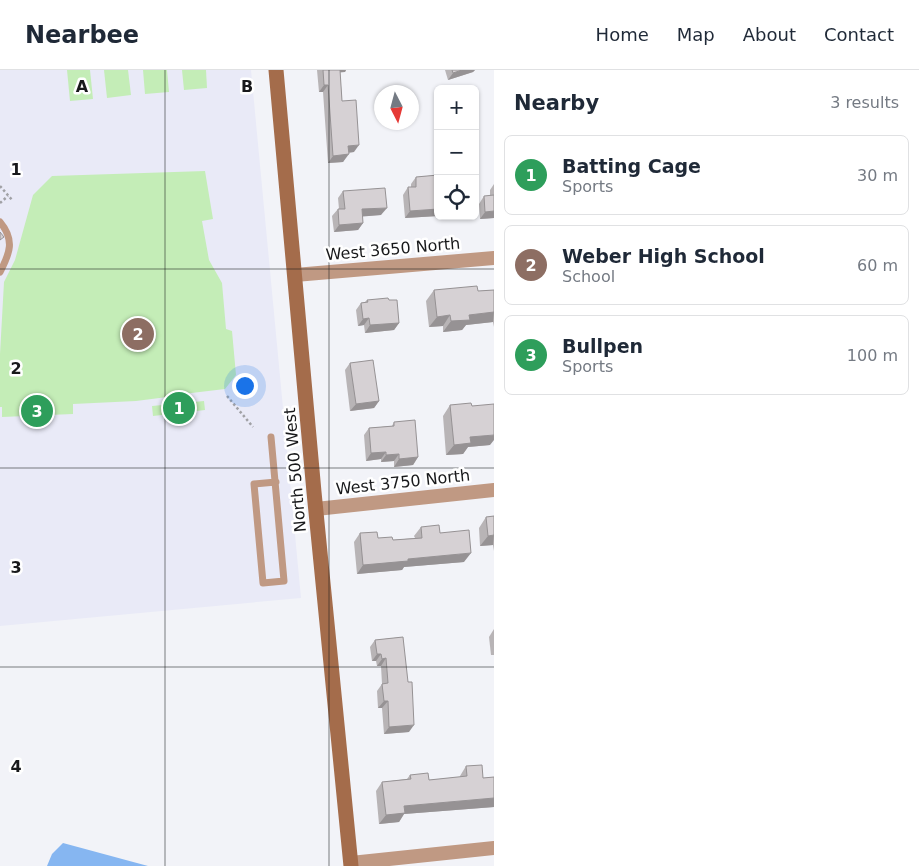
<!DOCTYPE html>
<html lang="en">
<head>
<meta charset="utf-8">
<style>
	body { margin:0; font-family:"DejaVu Sans",sans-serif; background:#f6f6f7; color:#1f2937 }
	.controls { position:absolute; right:15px; top:15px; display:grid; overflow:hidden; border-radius:8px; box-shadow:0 1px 4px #0004 }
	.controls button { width:45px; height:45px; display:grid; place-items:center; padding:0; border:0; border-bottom:1px solid #e0e1e3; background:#fff; color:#1f2937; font:25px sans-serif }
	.compass { position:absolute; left:374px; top:15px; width:45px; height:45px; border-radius:50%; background:#fff; box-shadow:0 1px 4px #0004; rotate:174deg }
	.you { position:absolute; left:244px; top:315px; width:18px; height:18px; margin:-12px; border:4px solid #fff; border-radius:50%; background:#1a73e8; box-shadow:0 0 0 8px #1a73e833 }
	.badge { display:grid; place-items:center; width:32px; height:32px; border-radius:50%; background:#2563eb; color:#fff; font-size:16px; font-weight:700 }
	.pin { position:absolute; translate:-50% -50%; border:2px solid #fff; box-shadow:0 1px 5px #0006 }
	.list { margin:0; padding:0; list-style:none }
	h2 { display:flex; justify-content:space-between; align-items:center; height:65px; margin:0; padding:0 20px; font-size:21px }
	h2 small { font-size:16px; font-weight:400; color:#747a83 }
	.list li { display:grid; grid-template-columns:32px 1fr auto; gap:15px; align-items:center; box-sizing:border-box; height:80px; margin:0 10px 10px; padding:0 10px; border:1px solid #e0e1e3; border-radius:8px }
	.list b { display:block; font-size:19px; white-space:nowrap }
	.list p { margin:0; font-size:16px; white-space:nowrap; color:#747a83 }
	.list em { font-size:16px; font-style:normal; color:#747a83 }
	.icon { flex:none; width:28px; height:28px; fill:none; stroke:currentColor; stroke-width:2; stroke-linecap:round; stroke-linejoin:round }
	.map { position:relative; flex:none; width:494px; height:796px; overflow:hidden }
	header { display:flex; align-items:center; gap:30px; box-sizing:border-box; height:70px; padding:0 25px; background:#fff; border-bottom:1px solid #e0e1e3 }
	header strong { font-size:24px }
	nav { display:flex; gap:28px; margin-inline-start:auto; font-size:18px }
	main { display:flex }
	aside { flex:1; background:#fff }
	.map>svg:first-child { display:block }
</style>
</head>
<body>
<header>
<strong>Nearbee</strong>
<nav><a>Home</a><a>Map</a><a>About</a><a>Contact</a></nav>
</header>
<main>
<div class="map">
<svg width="494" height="796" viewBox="0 0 494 796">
	<rect width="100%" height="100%" fill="#f2f3f8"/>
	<!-- built -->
	<polygon fill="#e9eaf7" points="0,0 251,0 301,528 0,556"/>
	<!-- green -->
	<g fill="#c4edb7">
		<polygon points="67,0 90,0 93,29 70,31"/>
		<polygon points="104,0 128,0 131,25 107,28"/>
		<polygon points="143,0 167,0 169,22 145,24"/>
		<polygon points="182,0 206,0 207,18 184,20"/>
		<polygon points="205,101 213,149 202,151 209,190 222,213 226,259 232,261 236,305 225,319 183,324 183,325 136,331 73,334 73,344 2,347 2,337 0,337 0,284 4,212 15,190 33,125 52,106"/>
		<polygon points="204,331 205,340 153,346 152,336"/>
	</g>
	<!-- water -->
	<polygon fill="#86b6f1" points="63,773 148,796 47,796 52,784"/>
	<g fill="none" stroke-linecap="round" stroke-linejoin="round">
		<!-- path -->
		<g stroke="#a0a1a5" stroke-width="2.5" stroke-dasharray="2.5 2.5" stroke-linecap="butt">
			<polyline points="0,116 13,131"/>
			<polyline points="0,133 8,126"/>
			<polyline points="227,326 253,357"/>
		</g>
		<!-- lane -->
		<g stroke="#c09983" stroke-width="7">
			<path d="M0,152C15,170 10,183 0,202"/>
			<polyline points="271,367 284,511 263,513 254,414 276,412"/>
		</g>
		<!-- street -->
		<g stroke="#c09983" stroke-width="14">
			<polyline points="295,205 494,188"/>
			<polyline points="316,439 494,420"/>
			<polyline points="351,793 494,778"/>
		</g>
		<!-- secondary -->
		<polyline stroke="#a46c4b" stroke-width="15" points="276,0 314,422 351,796"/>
	</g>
	<!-- wall -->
	<g fill="#b8b4b6">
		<polygon points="317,0 346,0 345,2 340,2 342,31 354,82 348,83 343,92 328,93 323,22 319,22"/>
		<polygon points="445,0 475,0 473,2 448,10"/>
		<polygon points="438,105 438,146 405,148 403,125 408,117 411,117 411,114 416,107"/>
		<polygon points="494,114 494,148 480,149 479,134 484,126 490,126 490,120"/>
		<polygon points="343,121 381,145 362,146 363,153 358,160 334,162 332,146 338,139 339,139 338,128"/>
		<polygon points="434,220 478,221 494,220 494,257 493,252 466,255 462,260 443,262 443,256 429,257 426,231"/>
		<polygon points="367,230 399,253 394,260 365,263 364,255 358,256 356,240 361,233 365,232"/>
		<polygon points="350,293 379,331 374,338 350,341 345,300"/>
		<polygon points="450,335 472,336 490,375 468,377 463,384 446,385 443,346"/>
		<polygon points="394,352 418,387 413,395 394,397 394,391 381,392 381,389 366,391 364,365 369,358 392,356"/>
		<polygon points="494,446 494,481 493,475 480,476 479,458 486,447"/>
		<polygon points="421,457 440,463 464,492 404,497 402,500 357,504 354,472 360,463 378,468 393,470 415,468 414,466"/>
		<polygon points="494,559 494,585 491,585 489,567"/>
		<polygon points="403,567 409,662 384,664 382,638 378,638 377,621 382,614 381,596 377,596 376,591 372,591 370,577 375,570"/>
		<polygon points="466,696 483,708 494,707 494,737 404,744 399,752 379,754 376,721 382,712 407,709 410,705 429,710 460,707 460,706"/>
	</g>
	<!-- shaded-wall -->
	<g fill="#969294">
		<polygon points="336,0 346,0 345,2 334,3"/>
		<polygon points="462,0 475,0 473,2 448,10 453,3"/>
		<polygon points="324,15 328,15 323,22 319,22"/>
		<polygon points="359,75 354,82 343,83 348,76"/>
		<polygon points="349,84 343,92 328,93 333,86"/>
		<polygon points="387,138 381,145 357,147 362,139"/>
		<polygon points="438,139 438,146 405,148 410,141"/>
		<polygon points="494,141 494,148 480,149 485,142"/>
		<polygon points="363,153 358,160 334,162 339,155"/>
		<polygon points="494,242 493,252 466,255 462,260 443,262 451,251 469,245"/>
		<polygon points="450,245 443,256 429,257 437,247"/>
		<polygon points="369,248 364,255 358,256 363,249"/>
		<polygon points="399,253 394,260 365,263 370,255"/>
		<polygon points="379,331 374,338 350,341 356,334"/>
		<polygon points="494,365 494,370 490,375 468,377 463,384 446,385 454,375 470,367"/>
		<polygon points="386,382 381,389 366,391 371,383"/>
		<polygon points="399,384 394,391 381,392 386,385"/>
		<polygon points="418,387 413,395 394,397 399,389"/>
		<polygon points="494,465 493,475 480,476 488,466"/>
		<polygon points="471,483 464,492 404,497 402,500 357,504 363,495 408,489"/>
		<polygon points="377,584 381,584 376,591 372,591"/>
		<polygon points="386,588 381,596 377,596 382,589"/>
		<polygon points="384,631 388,631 382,638 378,638"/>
		<polygon points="414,655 409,662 384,664 389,657"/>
		<polygon points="494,728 494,737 404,744 399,752 379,754 386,745 404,736"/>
	</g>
	<!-- building -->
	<g fill="#d6d1d4" stroke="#969294">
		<polygon points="323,0 340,0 342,31 356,30 359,75 348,76 349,84 333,86 328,15 324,15"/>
		<polygon points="452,0 462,0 453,3"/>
		<polygon points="438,105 438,139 410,141 408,117 416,117 416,107"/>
		<polygon points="385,118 387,138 362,139 363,153 339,155 338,139 345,139 343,121"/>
		<polygon points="494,125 494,141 485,142 484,126"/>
		<polygon points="0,162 4,167 0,170"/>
		<polygon points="477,216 478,221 494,220 494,242 469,245 470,250 451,251 450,245 437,247 434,220"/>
		<polygon points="388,228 389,230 397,230 399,253 370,255 369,248 363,249 361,233 368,232 367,230"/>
		<polygon points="373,290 379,331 356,334 350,293"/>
		<polygon points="471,333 472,336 494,334 494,365 470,367 471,373 454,375 450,335"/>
		<polygon points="415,350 418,387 399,389 399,384 386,385 386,382 371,383 369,358 394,356 394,352"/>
		<polygon points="494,446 494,465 488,466 486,447"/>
		<polygon points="439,455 440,463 469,460 471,483 408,489 408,491 363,495 360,463 377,462 378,468 392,467 393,470 422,468 421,457"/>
		<polygon points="403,567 408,612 412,612 414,655 389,657 388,631 384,631 382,614 388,613 386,588 382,589 381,584 377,584 375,570"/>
		<polygon points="482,695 483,708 494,707 494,728 404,736 405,743 386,745 382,712 411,709 410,705 428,703 429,710 467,706 466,696"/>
	</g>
	<!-- grid -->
	<path fill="none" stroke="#18191b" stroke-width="1" stroke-opacity="0.55" d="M165,0V796M329,0V796M0,199H494M0,398H494M0,597H494"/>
	<g text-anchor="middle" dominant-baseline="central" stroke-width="5" stroke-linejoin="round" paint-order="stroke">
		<!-- street labels -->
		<g font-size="16" fill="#18191b" stroke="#fff">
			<text transform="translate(393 179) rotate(-5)">West 3650 North</text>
			<text transform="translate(295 400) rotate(-95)">North 500 West</text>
			<text transform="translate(403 412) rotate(-6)">West 3750 North</text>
		</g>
	</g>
	<g font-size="16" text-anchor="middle" font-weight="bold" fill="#18191b" stroke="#fff" stroke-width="5" stroke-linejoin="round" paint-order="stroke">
		<text x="82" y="22">A</text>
		<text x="247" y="22">B</text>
		<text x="16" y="105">1</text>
		<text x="16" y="304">2</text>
		<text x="16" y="503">3</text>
		<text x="16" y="702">4</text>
	</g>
</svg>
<div class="controls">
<button>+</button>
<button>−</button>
<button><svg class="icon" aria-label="locate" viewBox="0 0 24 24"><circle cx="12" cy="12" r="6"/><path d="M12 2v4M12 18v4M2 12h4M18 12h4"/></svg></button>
</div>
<svg class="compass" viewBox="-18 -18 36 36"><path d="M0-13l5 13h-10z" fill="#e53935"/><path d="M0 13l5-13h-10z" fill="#747a83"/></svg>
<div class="you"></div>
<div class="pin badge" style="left:179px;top:338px;background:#2e9e5b">1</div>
<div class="pin badge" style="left:138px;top:264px;background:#8d6e63">2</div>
<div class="pin badge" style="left:37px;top:341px;background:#2e9e5b">3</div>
</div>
<aside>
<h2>Nearby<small>3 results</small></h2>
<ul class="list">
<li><span class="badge" style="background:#2e9e5b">1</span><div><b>Batting Cage</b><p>Sports</p></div><em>30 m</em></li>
<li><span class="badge" style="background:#8d6e63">2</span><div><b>Weber High School</b><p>School</p></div><em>60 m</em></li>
<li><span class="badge" style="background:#2e9e5b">3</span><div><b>Bullpen</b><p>Sports</p></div><em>100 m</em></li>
</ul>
</aside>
</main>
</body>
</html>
